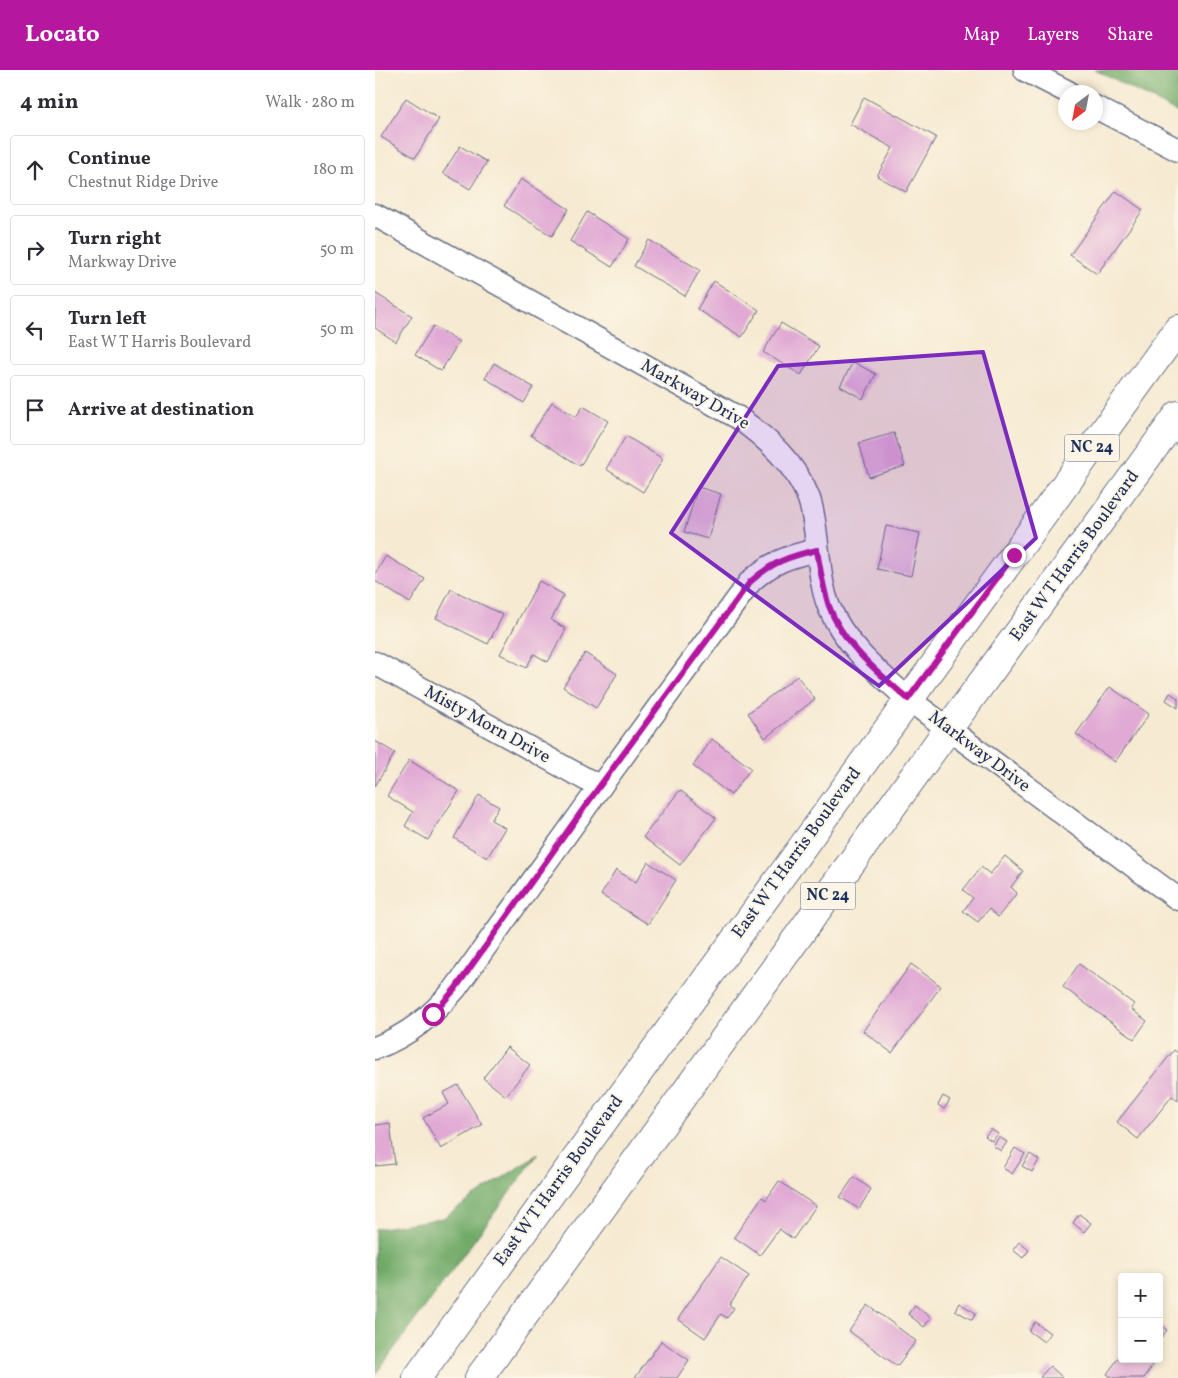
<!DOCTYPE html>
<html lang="en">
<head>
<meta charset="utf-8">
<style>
	body { margin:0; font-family:Vollkorn,serif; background:#f2f2f3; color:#2b2b33 }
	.controls { position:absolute; right:15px; bottom:15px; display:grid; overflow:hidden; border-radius:5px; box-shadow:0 2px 8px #0003 }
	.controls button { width:45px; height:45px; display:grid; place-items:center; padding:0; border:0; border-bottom:1px solid #e1e1e2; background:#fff; color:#2b2b33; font:25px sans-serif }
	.compass { position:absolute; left:683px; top:15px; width:45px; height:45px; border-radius:50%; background:#fff; box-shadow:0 2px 8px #0003; rotate:212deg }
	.stop { position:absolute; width:15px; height:15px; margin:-11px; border:4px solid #b5179e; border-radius:50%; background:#fff }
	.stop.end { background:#b5179e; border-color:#fff; box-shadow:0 1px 5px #0008 }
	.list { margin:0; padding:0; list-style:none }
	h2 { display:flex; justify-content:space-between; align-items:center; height:65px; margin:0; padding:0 20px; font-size:21px }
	h2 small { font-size:16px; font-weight:400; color:#7c7c81 }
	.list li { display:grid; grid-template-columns:32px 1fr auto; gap:15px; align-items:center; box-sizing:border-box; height:70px; margin:0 10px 10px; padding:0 10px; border:1px solid #e1e1e2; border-radius:5px }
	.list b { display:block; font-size:19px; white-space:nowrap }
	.list p { margin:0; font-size:16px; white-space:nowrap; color:#7c7c81 }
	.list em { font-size:16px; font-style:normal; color:#7c7c81 }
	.icon { flex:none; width:28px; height:28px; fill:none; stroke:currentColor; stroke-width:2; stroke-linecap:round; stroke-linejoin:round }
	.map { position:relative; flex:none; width:803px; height:1308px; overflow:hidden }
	header { display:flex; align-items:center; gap:30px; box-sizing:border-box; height:70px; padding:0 25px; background:#b5179e; color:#fff }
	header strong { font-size:24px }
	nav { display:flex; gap:28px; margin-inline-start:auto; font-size:18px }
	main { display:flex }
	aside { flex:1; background:#fff }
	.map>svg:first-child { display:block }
</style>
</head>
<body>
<header>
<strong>Locato</strong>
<nav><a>Map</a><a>Layers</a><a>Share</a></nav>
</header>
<main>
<aside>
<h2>4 min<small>Walk · 280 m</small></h2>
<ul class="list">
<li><svg class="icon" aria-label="ahead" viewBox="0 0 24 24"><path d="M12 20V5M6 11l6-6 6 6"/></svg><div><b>Continue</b><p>Chestnut Ridge Drive</p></div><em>180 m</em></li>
<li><svg class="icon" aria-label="right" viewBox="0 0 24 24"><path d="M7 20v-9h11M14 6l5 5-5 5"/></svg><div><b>Turn right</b><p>Markway Drive</p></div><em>50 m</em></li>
<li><svg class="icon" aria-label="left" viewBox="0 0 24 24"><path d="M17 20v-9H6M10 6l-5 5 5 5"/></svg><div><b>Turn left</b><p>East W T Harris Boulevard</p></div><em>50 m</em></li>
<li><svg class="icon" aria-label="arrive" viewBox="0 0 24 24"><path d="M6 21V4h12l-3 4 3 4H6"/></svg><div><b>Arrive at destination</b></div></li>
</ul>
</aside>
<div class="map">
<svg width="803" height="1308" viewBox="0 0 803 1308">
	<rect width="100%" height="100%" fill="#fcf5e5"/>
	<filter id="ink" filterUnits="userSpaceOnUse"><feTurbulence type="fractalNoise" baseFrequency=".02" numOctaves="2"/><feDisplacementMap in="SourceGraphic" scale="10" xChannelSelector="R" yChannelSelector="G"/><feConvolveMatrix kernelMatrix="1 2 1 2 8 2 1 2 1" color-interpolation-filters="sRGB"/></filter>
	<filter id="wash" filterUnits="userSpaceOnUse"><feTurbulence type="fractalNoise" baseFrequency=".0096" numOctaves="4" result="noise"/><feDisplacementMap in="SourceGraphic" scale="20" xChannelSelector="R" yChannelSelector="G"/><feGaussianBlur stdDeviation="1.12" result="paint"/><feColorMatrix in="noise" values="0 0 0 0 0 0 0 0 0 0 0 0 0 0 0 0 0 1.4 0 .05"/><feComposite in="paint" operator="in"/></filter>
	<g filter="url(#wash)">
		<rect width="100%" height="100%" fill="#f6ead2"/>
		<!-- forest -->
		<g fill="#71aa68" stroke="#466c63">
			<polygon points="720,0 803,0 803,43"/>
			<polygon points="163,1084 0,1305 0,1159 68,1148"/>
		</g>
		<g id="blocks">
			<!-- building -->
			<g fill="#e1aad5">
				<polygon points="489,27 561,67 531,122 502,106 518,78 475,54"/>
				<polygon points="31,28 64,49 40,88 6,67"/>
				<polygon points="85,76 112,92 95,119 68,103"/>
				<polygon points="146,109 194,139 177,166 129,136"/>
				<polygon points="741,121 768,140 722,204 695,185"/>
				<polygon points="212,142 254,169 237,197 195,171"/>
				<polygon points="274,170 325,200 310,226 259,196"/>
				<polygon points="339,211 384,240 367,267 322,239"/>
				<polygon points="0,223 37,246 21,272 0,258"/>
				<polygon points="406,253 444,276 426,305 388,282"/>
				<polygon points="58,256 84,272 66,301 40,285"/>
				<polygon points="478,292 501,304 488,329 465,316"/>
				<polygon points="119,293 158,317 149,333 110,308"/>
				<polygon points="177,332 201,347 208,336 233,351 205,396 156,365"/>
				<polygon points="519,363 530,396 494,407 484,373"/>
				<polygon points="251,366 288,389 268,422 231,399"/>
				<polygon points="323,417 346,424 333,469 309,462"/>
				<polygon points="511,456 545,463 536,506 502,499"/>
				<polygon points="11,486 50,509 35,533 0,511 0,504"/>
				<polygon points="164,511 189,525 176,550 191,559 173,592 159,584 151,598 125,584"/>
				<polygon points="76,519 128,545 113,574 61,548"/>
				<polygon points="210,583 242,604 221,638 188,617"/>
				<polygon points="422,606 440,629 390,668 373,643"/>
				<polygon points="735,617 774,644 740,692 701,664"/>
				<polygon points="795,623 803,628 803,638 791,630"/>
				<polygon points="337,669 376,698 356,725 318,696"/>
				<polygon points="0,671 20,683 0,716"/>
				<polygon points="34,690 84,721 53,770 30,756 38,742 12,726"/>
				<polygon points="305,720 341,748 305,795 268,767"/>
				<polygon points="104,725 124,737 116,750 130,758 112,788 79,768"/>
				<polygon points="630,786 648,801 636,817 642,823 623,847 614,839 603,852 588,841 598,828 588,820 606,797 615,804"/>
				<polygon points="273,792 301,810 273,854 226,825 241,800 261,812"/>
				<polygon points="536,894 566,916 517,983 488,961"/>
				<polygon points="704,894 759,934 756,939 772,951 759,969 688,917"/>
				<polygon points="132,977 155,995 131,1026 108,1008"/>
				<polygon points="799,980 803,983 803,1031 797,1026 763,1069 742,1052"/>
				<polygon points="83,1015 107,1055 66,1079 48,1048 74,1034 68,1023"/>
				<polygon points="568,1026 575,1030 569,1039 563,1035"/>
				<polygon points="15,1053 20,1094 0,1096 0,1055"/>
				<polygon points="616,1059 623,1064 617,1071 610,1066"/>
				<polygon points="624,1067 632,1072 626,1081 618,1076"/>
				<polygon points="640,1078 650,1084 637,1104 628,1098"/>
				<polygon points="655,1084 664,1090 657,1102 647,1096"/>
				<polygon points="479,1107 496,1119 484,1139 465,1127"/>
				<polygon points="404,1111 441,1136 418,1169 404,1159 385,1185 359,1167 387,1127 391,1130"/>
				<polygon points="704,1144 716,1153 709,1162 698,1153"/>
				<polygon points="644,1172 654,1180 648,1188 638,1180"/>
				<polygon points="346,1187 374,1206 354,1235 359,1238 352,1248 346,1244 330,1268 303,1249"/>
				<polygon points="584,1233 601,1243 597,1250 580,1240"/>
				<polygon points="493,1235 541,1271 522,1296 474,1261"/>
				<polygon points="540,1235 556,1248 549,1257 533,1244"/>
				<polygon points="660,1252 675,1263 669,1272 654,1261"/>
				<polygon points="784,1254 792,1260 784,1271"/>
				<polygon points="286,1271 314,1290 302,1308 260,1308"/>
				<polygon points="747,1283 747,1289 782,1289 769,1308 738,1308 732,1304"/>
				<polygon points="675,1296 688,1308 667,1308 665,1307"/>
			</g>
		</g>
	</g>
	<g filter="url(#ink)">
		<use href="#blocks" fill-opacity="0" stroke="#687087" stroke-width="1"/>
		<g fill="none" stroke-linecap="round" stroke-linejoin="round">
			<!-- minor casing -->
			<g stroke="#687087" stroke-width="25">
				<g id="minor">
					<polyline points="650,0 693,22"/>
					<polyline points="720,37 803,80"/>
					<path d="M0,145L362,347C392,368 421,394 434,429C439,443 440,459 442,474C445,496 446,517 454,537C470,575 504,603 533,629L803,829"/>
					<polyline points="0,593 225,717"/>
					<path d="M0,978C35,965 56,946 80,919L225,717L375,512C396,492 415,486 442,480"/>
				</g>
			</g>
			<!-- primary casing -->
			<g stroke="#687087" stroke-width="30">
				<g id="primary">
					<polyline points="42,1308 803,259"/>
					<polyline points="104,1308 573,659 803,345"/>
				</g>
			</g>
			<!-- minor -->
			<use href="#minor" stroke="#fff" stroke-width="22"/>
			<!-- primary -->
			<use href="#primary" stroke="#fff" stroke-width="28"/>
		</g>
	</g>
	<g fill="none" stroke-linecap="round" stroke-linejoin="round" filter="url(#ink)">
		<!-- route -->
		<path stroke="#b5179e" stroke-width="6" d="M58,944L80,919L224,717L375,512C397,492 415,486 442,480C445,499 448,518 454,536C468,575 504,603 533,629L639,485"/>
	</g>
	<!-- marked area -->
	<path fill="#7b2cbf" fill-opacity="0.2" stroke="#7b2cbf" stroke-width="4" stroke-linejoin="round" d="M608,282L661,468L504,616L296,463L403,296Z"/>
	<g text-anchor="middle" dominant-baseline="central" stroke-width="4" stroke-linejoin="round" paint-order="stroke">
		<!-- shield labels -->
		<g fill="#fcf5e5" stroke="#5e6a86" stroke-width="1">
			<rect x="689.5" y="364.5" width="55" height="27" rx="4"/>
			<rect x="425.5" y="812.5" width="55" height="27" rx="4"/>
		</g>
		<g font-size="16" font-weight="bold" fill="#1b2f5e">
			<text x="717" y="378">NC 24</text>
			<text x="453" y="826">NC 24</text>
		</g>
		<!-- street labels -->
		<g font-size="18" fill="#1b2f5e" stroke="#fcf5e5">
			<text transform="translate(320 325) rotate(30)">Markway Drive</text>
			<text transform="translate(700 486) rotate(-54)">East W T Harris Boulevard</text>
			<text transform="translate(112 655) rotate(29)">Misty Morn Drive</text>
			<text transform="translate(604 682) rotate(37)">Markway Drive</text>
			<text transform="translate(422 783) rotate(-54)">East W T Harris Boulevard</text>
			<text transform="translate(184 1111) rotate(-54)">East W T Harris Boulevard</text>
		</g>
	</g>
</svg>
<div class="controls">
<button>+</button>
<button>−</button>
</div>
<svg class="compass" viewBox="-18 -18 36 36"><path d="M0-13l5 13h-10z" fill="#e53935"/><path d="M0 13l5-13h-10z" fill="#7c7c81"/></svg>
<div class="stop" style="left:58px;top:944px"></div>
<div class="stop end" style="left:639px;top:485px"></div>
</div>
</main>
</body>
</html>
